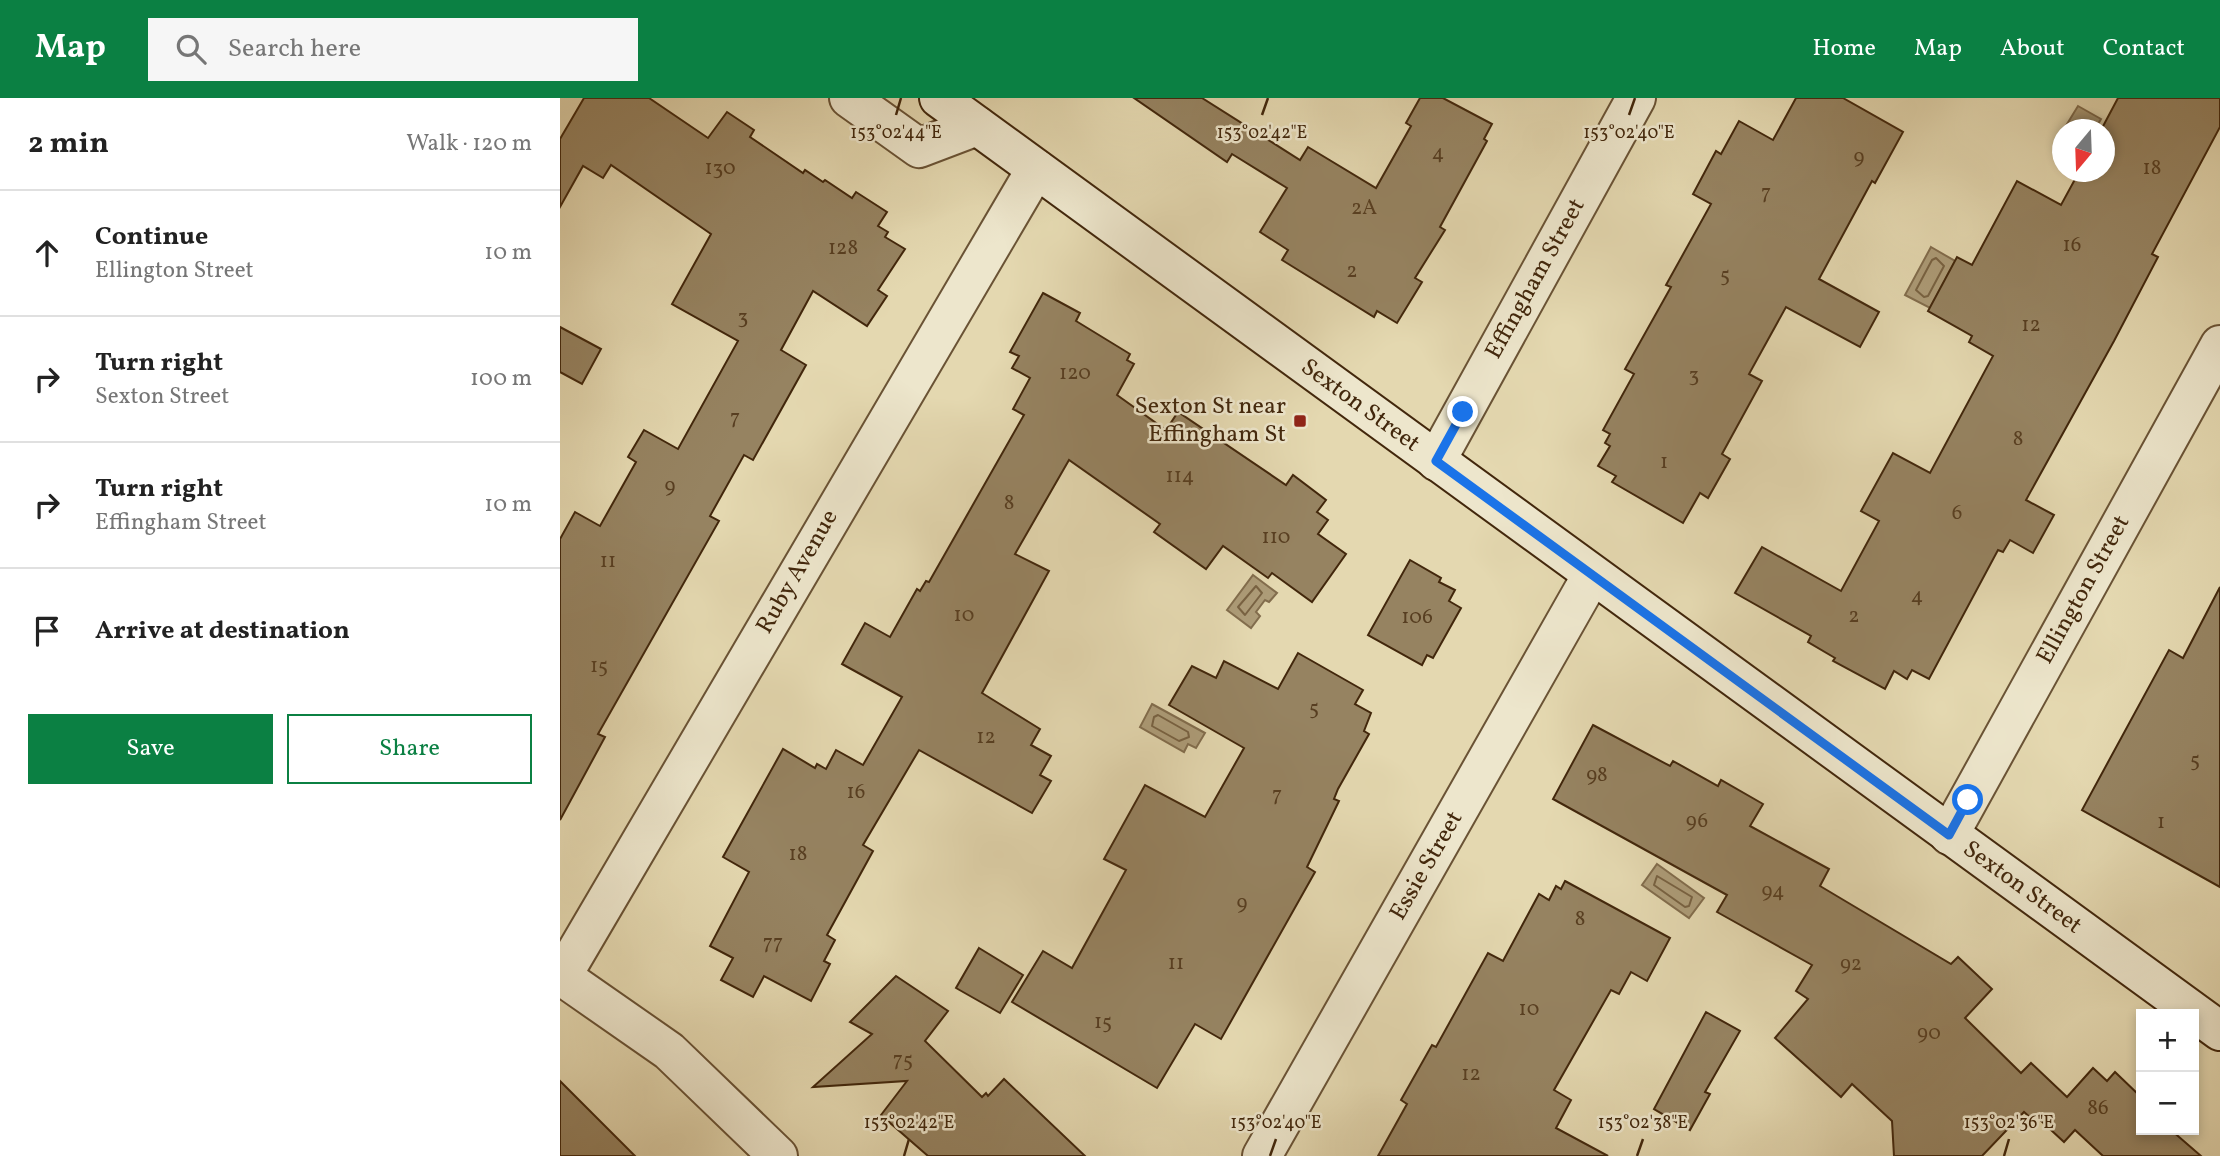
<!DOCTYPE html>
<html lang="en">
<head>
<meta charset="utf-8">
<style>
	body { margin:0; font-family:Vollkorn,serif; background:#f6f6f6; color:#222 }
	.controls { position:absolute; right:21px; bottom:21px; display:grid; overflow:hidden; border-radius:0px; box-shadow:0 4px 10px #0003 }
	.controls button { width:63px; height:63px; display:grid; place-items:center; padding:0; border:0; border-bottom:2px solid #e0e0e0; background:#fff; color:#222; font:35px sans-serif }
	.compass { position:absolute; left:1492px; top:21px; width:63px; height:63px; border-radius:50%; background:#fff; box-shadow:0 4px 10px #0003; rotate:199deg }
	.stop { position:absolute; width:21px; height:21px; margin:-16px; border:5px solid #1a73e8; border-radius:50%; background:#fff }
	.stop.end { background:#1a73e8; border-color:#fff; box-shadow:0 2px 7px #0008 }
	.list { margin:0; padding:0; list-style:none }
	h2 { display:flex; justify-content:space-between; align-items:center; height:91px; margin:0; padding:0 28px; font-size:30px }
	h2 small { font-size:23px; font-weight:400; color:#767676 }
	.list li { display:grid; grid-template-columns:46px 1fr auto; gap:21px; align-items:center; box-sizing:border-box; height:126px; padding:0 28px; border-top:2px solid #e0e0e0 }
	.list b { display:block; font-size:26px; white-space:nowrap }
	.list p { margin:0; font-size:23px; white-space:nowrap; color:#767676 }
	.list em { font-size:23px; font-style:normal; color:#767676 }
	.actions { display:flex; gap:14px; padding:21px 28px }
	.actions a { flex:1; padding:16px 0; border:2px solid #0b8043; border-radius:0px; text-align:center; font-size:24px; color:#0b8043 }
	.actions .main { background:#0b8043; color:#fff }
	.icon { flex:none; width:38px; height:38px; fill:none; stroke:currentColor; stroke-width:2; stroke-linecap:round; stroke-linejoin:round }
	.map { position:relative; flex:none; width:1660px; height:1058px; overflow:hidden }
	header { display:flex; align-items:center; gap:42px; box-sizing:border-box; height:98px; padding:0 35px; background:#0b8043; color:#fff }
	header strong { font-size:33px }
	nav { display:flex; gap:38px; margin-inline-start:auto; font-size:24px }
	.search { width:490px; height:63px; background:#f6f6f6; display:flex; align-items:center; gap:18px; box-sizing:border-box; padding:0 24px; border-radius:0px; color:#767676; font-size:26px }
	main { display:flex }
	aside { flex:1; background:#fff }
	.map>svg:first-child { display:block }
</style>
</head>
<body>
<header>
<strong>Map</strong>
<div class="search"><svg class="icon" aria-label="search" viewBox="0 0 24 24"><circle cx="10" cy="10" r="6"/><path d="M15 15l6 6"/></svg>Search here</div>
<nav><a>Home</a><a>Map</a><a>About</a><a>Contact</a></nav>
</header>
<main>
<aside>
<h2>2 min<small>Walk · 120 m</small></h2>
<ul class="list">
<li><svg class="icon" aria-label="ahead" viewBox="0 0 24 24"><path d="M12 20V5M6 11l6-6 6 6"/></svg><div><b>Continue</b><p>Ellington Street</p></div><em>10 m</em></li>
<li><svg class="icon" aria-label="right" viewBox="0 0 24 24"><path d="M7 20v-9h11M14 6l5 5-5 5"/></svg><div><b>Turn right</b><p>Sexton Street</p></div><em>100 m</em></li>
<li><svg class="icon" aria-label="right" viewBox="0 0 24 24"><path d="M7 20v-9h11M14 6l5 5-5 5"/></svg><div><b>Turn right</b><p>Effingham Street</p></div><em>10 m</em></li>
<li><svg class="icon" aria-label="arrive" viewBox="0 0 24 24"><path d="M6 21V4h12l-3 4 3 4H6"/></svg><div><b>Arrive at destination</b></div></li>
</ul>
<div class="actions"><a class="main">Save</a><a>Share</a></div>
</aside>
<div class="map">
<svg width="1660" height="1058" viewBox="0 0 1660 1058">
	<rect width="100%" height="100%" fill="#e4d8b0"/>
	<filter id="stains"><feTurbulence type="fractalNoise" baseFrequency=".00286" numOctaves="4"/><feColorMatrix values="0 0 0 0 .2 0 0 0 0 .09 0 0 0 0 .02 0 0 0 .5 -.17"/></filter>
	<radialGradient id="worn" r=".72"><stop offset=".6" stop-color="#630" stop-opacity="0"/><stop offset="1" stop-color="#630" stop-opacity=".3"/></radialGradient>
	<!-- water -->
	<g fill="#ad9c78" stroke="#826d4d" stroke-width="2">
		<polygon points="1518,8 1541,21 1535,31 1504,31"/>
		<polygon points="1371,149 1395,163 1370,210 1345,197"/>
		<polygon points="693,477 717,495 709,504 705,502 696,514 700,518 691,530 667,512"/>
		<polygon points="592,606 645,635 636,650 628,646 624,654 580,629"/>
		<polygon points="1097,766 1144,800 1129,820 1082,787"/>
	</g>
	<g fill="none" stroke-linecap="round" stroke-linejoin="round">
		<!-- shore -->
		<g stroke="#786242" stroke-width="2">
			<polygon points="1376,160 1384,168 1368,198 1364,199 1356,192 1372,162"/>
			<polygon points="696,488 702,495 685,517 678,509"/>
			<polygon points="598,617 628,634 629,639 619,643 592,628 594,619"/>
			<polygon points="1097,778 1132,799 1129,808 1125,809 1094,787"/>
		</g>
	</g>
	<!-- building -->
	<g fill="#968361" stroke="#42270c" stroke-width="2">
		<polygon points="24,0 89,0 148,40 167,14 194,32 190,39 243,75 245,72 263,84 265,82 292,100 296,94 327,114 318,128 328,134 325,139 345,151 318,192 327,198 307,228 253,193 221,252 246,267 193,362 184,357 150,418 159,423 38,636 45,639 0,722 0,441 15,414 40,428 76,364 68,359 84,332 118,351 178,243 112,206 151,136 51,67 43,80 23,68 0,109 0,41"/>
		<polygon points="574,0 642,0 740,62 748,49 816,90 851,28 846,25 860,0 883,0 932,26 924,41 927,43 880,129 885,132 855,180 862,184 837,225 817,213 814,219 722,162 728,152 700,134 727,90 672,56 667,64"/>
		<polygon points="1236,0 1283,0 1343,34 1315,85 1312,83 1259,181 1319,214 1300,249 1226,209 1189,276 1202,283 1162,356 1170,361 1148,400 1140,395 1123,425 1052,384 1056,378 1038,368 1050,348 1045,345 1050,336 1043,332 1074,276 1065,271 1111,189 1106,187 1151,106 1133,96 1156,53 1161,56 1179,23 1213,42"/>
		<polygon points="1558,0 1660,0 1660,29 1592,156 1598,159 1554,243 1466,402 1494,417 1473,455 1450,442 1443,454 1438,452 1369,581 1352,572 1347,581 1334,573 1325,591 1273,563 1275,560 1248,544 1251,538 1175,495 1202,449 1281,493 1319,423 1301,413 1333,355 1370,375 1433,258 1409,244 1412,238 1368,213 1397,159 1412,167 1457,83 1501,107 1519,74 1544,74 1544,32 1541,32"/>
		<polygon points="483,195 520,215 516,223 570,256 567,262 574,266 557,297 606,332 618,314 726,387 733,377 766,402 757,414 768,422 758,436 786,456 752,504 712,475 708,480 663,448 646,471 594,434 600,426 509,362 455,456 489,473 422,595 480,631 471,647 491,658 480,677 491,683 472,715 359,652 303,747 313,753 267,837 275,842 264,863 270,866 251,903 204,878 193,899 161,882 173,860 150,848 189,774 163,759 223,651 255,670 257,666 266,671 276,652 303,667 342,599 282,566 305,525 330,539 357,491 360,493 366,483 369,484 464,317 453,311 470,280 452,270 459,258 450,254"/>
		<polygon points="0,229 41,251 22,286 0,274"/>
		<polygon points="850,462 881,480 879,484 895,492 889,503 901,510 873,560 867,557 862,567 808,537"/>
		<polygon points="1660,489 1660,789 1522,712 1609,552 1623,560"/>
		<polygon points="738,555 803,592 795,606 811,615 804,633 809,636 778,691 774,701 779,703 747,769 755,774 661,941 635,926 597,990 452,904 483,853 512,870 566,772 544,761 585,687 645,719 684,650 609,607 632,568 656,580 664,563 718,591"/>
		<polygon points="1033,627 1110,668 1113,663 1158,688 1161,682 1203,706 1190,728 1269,771 1260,788 1391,866 1398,859 1432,891 1405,920 1461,975 1471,965 1507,999 1533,970 1547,983 1555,974 1581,999 1581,1032 1611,1032 1641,1058 1543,1058 1515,1032 1504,1044 1477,1019 1473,1022 1464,1014 1422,1058 1334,1058 1332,1023 1292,986 1281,999 1215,940 1248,901 1236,893 1252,867 1157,814 1167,797 993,701"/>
		<polygon points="1005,783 1110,840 1087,883 1071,874 1059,896 1051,892 994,992 1011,1002 996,1030 1048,1058 818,1058 847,1006 841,1002 872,947 876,949 928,855 943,863 979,796 989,802 996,788 1001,791"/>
		<polygon points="419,850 463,877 440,915 396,890"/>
		<polygon points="336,878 388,913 365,943 422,999 426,995 428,998 444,981 525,1058 368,1058 321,1017 347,983 253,989 312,936 290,924"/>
		<polygon points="1146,914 1180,933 1145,994 1150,996 1130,1032 1094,1011"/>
		<polygon points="0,983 75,1058 0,1058"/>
	</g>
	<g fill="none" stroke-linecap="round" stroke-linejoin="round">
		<!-- street casing -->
		<g stroke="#6a5335" stroke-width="42">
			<g id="street">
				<polyline points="289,0 359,50 417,28"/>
				<polyline points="876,363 1076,0"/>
				<polyline points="1389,737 1660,247"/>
				<polyline points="0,877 109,953 218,1058"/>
				<polyline points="2,878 476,71"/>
				<polyline points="702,1058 1032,477"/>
			</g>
		</g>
		<!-- secondary casing -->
		<g stroke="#42270c" stroke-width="42">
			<polyline id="secondary" points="379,0 1660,933"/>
		</g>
		<!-- street -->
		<use href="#street" stroke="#ede6cc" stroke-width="38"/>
		<!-- secondary -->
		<use href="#secondary" stroke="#ede6cc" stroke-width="38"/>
	</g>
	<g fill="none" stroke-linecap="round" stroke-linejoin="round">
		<!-- route -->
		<polyline stroke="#1a73e8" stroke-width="9" points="903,314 876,363 1389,737 1408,702"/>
	</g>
	<!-- ticks -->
	<path fill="none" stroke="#42270c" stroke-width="2.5" d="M336,17L341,0M702,17L708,0M1069,17L1075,0M344,1058L349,1041M710,1058L716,1041M1077,1058L1083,1041M1444,1058L1449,1041"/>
	<!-- markers -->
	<rect fill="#8f2418" stroke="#ede6cc" stroke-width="2.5" x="733" y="316" width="14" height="14" rx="3.5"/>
	<g text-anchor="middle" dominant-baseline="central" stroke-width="5" stroke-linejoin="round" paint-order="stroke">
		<!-- number labels -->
		<g font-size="21" fill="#573e21">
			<text x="878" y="55">4</text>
			<text x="1299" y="59">9</text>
			<text x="160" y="70">130</text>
			<text x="1592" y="70">18</text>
			<text x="1206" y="95">7</text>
			<text x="804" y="110">2A</text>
			<text x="1512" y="147">16</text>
			<text x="283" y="150">128</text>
			<text x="792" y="173">2</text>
			<text x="1165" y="177">5</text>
			<text x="183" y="219">3</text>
			<text x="1471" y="227">12</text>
			<text x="515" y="275">120</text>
			<text x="1134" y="277">3</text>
			<text x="175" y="320">7</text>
			<text x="1458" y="341">8</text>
			<text x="1104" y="364">1</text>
			<text x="620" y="378">114</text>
			<text x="110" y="388">9</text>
			<text x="449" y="405">8</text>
			<text x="1397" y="415">6</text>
			<text x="716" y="439">110</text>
			<text x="48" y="463">11</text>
			<text x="1357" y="498">4</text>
			<text x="404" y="517">10</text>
			<text x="1294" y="518">2</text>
			<text x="857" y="519">106</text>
			<text x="39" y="568">15</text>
			<text x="754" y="610">5</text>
			<text x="426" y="639">12</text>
			<text x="1635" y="662">5</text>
			<text x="1037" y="677">98</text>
			<text x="296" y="694">16</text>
			<text x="717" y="697">7</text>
			<text x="1137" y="723">96</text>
			<text x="1601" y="724">1</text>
			<text x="238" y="756">18</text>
			<text x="1213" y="793">94</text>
			<text x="682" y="805">9</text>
			<text x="1020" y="821">8</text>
			<text x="213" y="845">77</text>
			<text x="616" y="865">11</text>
			<text x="1291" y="866">92</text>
			<text x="969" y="911">10</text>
			<text x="543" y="924">15</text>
			<text x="1369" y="935">90</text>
			<text x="343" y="962">75</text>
			<text x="911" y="976">12</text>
			<text x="1538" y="1010">86</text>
		</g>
		<!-- street labels -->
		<g font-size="24" fill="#42270c" stroke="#ede6cc">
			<text transform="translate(976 181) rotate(-61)">Effingham Street</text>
			<text transform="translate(800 308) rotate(36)">Sexton Street</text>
			<text transform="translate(238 474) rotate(-60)">Ruby Avenue</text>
			<text transform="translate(1524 492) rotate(-61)">Ellington Street</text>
			<text transform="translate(867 768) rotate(-60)">Essie Street</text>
			<text transform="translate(1462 790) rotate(36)">Sexton Street</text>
		</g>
		<!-- poi labels -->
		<g font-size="24" fill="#42270c" stroke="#ede6cc" text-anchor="end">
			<text x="726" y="309">Sexton St near<tspan x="726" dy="28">Effingham St</tspan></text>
		</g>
	</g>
	<g font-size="18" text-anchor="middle" fill="#42270c" stroke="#ede6cc" stroke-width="5" stroke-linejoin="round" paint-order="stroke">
		<text x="336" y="40">153°02'44"E</text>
		<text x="702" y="40">153°02'42"E</text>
		<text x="1069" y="40">153°02'40"E</text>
		<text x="349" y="1030">153°02'42"E</text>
		<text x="716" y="1030">153°02'40"E</text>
		<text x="1083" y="1030">153°02'38"E</text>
		<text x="1449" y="1030">153°02'36"E</text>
	</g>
	<rect width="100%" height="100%" filter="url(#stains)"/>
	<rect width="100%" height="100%" fill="url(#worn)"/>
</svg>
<div class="controls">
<button>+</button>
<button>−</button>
</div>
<svg class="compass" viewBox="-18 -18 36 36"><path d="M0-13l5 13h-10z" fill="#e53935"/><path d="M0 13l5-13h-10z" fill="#767676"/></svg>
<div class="stop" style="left:1408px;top:702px"></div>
<div class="stop end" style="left:903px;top:314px"></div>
</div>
</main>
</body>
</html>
